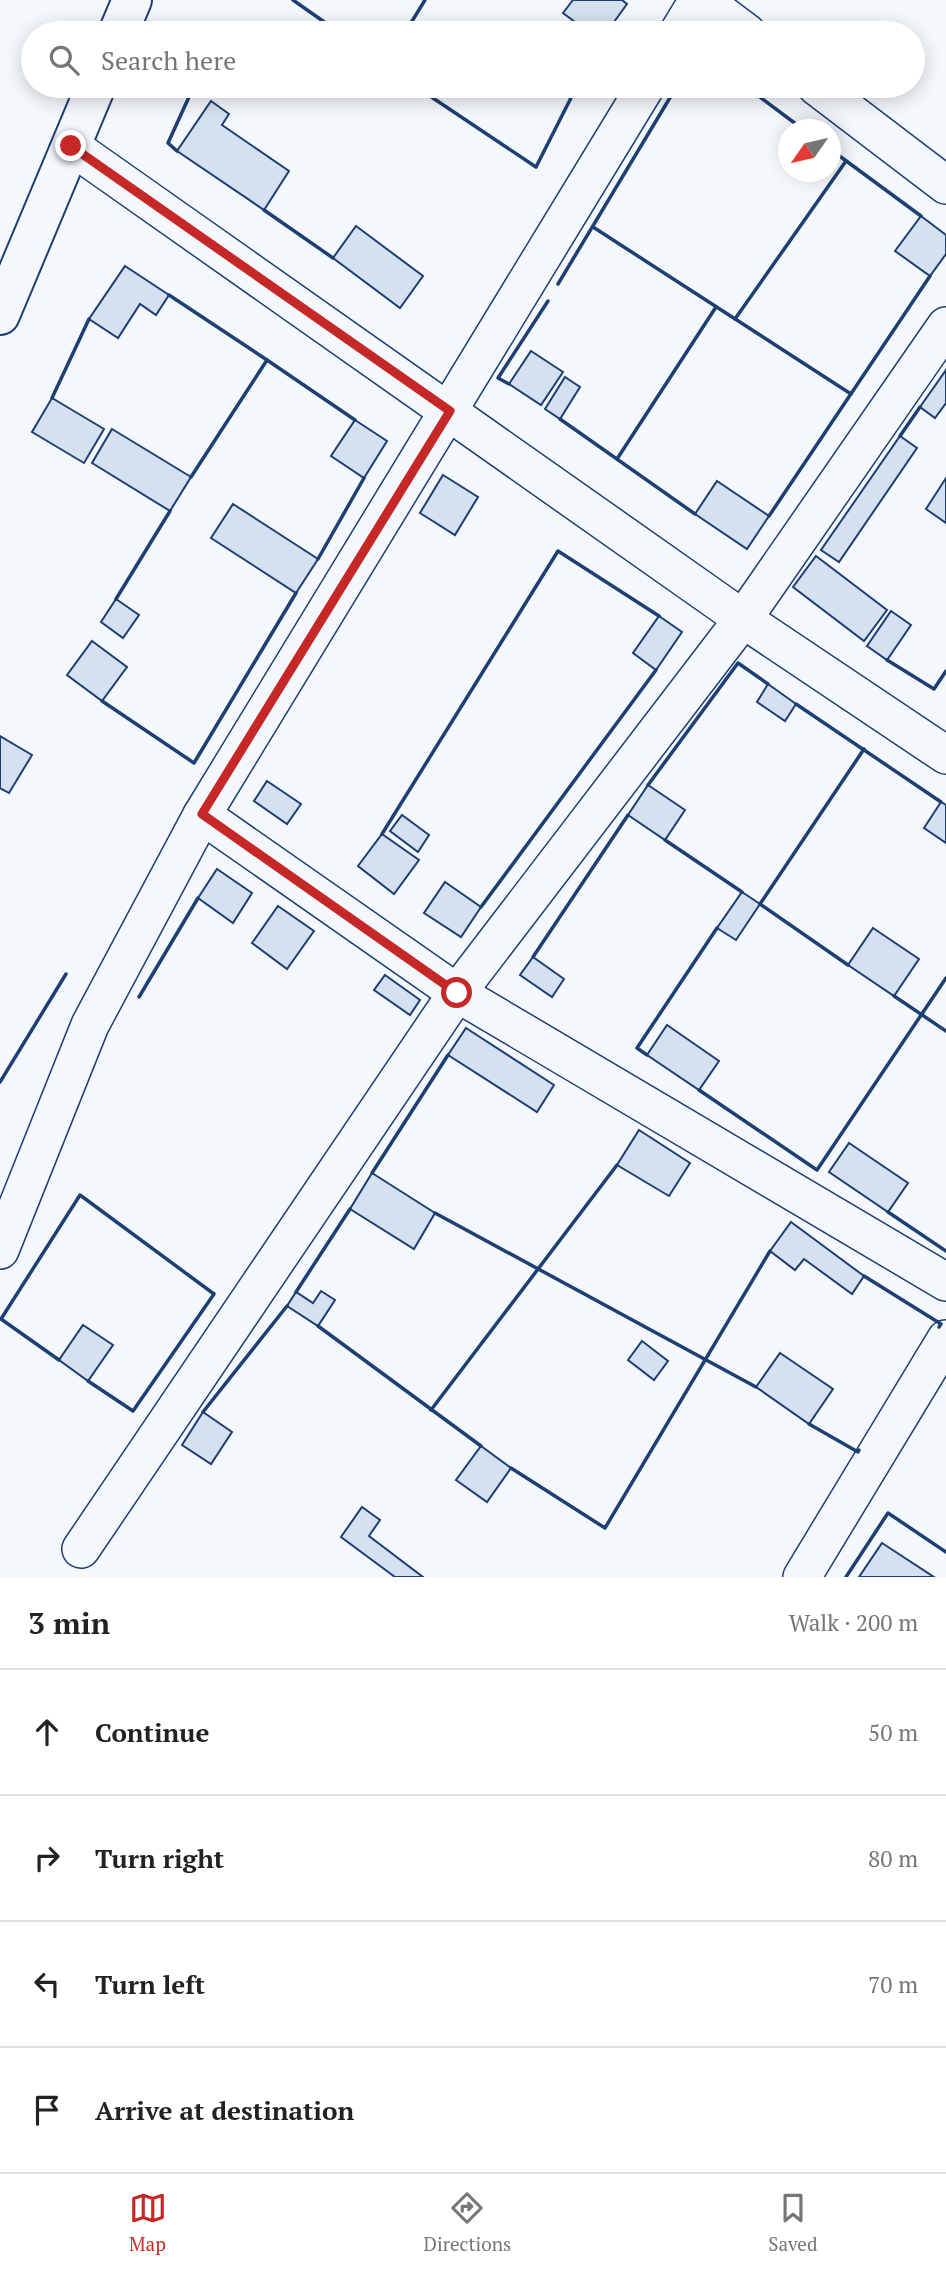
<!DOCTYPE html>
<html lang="en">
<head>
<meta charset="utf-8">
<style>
	body { margin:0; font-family:"PT Serif",serif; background:#f2f2f2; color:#222 }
	.compass { position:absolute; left:778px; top:119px; width:63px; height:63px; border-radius:50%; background:#fff; box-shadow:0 4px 18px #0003; rotate:236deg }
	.stop { position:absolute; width:21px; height:21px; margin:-16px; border:5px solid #c62828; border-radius:50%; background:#fff }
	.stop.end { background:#c62828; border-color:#fff; box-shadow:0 2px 7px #0008 }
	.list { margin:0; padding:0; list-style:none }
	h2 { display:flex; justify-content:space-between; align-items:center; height:91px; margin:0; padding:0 28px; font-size:30px }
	h2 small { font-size:23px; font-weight:400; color:#767676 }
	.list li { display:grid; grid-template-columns:46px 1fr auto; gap:21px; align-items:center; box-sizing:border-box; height:126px; padding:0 28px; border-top:2px solid #e0e0e0 }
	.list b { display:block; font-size:26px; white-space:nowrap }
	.list em { font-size:23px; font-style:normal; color:#767676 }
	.icon { flex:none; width:38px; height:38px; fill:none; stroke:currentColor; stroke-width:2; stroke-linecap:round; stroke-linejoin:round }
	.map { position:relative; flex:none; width:946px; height:1577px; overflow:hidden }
	.search { position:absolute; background:#fff; box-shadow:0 4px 18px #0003; left:21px; right:21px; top:21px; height:77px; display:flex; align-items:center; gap:18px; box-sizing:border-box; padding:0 24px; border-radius:38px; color:#767676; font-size:26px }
	.sheet { height:595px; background:#fff }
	nav { display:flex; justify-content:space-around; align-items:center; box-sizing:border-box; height:98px; border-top:2px solid #e0e0e0; background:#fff; font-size:19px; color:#767676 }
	nav a { display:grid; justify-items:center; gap:4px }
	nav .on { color:#c62828 }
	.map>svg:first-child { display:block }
</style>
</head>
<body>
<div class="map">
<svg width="946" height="1577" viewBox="0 0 946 1577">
	<rect width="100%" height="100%" fill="#f4f7fb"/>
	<!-- building -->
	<g fill="#d5e0f0" stroke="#1d3f73" stroke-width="2">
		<polygon points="573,0 622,0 627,4 606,33 590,33 563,13"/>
		<polygon points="211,101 229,114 222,125 289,171 264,210 177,151"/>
		<polygon points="921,216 946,235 946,254 930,276 895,251"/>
		<polygon points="356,226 423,276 400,308 333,258"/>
		<polygon points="125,266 169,295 156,315 140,304 118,338 89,319"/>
		<polygon points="531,351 563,372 541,405 509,384"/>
		<polygon points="946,370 946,403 935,418 920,407"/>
		<polygon points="565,377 580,387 560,419 545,409"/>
		<polygon points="52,398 104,429 84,463 32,432"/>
		<polygon points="355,420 387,441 364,478 331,456"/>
		<polygon points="112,429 191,477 170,511 92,463"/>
		<polygon points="900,436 917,448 839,562 821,550"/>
		<polygon points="443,475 478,497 455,535 420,513"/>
		<polygon points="946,478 946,523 926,509"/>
		<polygon points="717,481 769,516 747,549 695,514"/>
		<polygon points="233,504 318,559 296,593 211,538"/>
		<polygon points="816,556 887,610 864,641 793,587"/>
		<polygon points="116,599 139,615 123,638 101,622"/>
		<polygon points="891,611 911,625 887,660 867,646"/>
		<polygon points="659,616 682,632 656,670 633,653"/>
		<polygon points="92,641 127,667 102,701 67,675"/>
		<polygon points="768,684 796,704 785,721 757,702"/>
		<polygon points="0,736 32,755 9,793 0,788"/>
		<polygon points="267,781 301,804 287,824 254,801"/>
		<polygon points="648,785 685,810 665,840 628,815"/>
		<polygon points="941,802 946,805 946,843 924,828"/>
		<polygon points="402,815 429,835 418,852 390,831"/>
		<polygon points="382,834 419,860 394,894 358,866"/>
		<polygon points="217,869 252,893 233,923 198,898"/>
		<polygon points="445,882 481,907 461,937 424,913"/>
		<polygon points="742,892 760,904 736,940 717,928"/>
		<polygon points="278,906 314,931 287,969 252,943"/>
		<polygon points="873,928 919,959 894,996 848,965"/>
		<polygon points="533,957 564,979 552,997 520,975"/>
		<polygon points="385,975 420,1000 410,1015 374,990"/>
		<polygon points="667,1025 719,1061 699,1090 647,1055"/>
		<polygon points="466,1028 554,1085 537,1112 448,1055"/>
		<polygon points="639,1130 690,1163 669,1196 617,1165"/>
		<polygon points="849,1143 908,1183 888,1212 829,1172"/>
		<polygon points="372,1173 435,1213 414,1249 350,1209"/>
		<polygon points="791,1222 864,1276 852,1294 804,1259 795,1270 770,1251"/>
		<polygon points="321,1291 335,1300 318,1326 287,1306 296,1292 313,1303"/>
		<polygon points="83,1325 113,1345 88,1381 59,1360"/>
		<polygon points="642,1341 668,1361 654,1380 628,1360"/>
		<polygon points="780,1353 833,1389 809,1424 756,1387"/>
		<polygon points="203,1412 232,1432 211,1464 182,1445"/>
		<polygon points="481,1446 511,1468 487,1502 456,1480"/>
		<polygon points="362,1507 380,1520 369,1536 423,1577 395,1577 341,1537"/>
		<polygon points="882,1543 934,1577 859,1577"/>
	</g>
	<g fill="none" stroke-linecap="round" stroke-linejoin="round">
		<!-- street casing -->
		<g stroke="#1d3f73" stroke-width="40">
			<g id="street">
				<polyline points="703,0 747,33"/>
				<polyline points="678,33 698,0"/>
				<polyline points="816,86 946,185"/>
				<polyline points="71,146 743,619 946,755"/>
				<polyline points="202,815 457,993 946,1282"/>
				<polyline points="0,1250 90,1025 202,815 646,86"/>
				<polyline points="81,1549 457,993 743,619 946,326"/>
				<polyline points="802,1577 946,1339"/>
			</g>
		</g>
		<!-- primary casing -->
		<g stroke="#1d3f73" stroke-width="42">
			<g id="primary">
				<polyline points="118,33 132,0"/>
				<polyline points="0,315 96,86"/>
			</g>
		</g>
		<!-- street -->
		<use href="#street" stroke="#f4f7fb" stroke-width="37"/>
		<!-- primary -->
		<use href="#primary" stroke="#f4f7fb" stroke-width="38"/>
		<!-- wall -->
		<g stroke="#1d3f73" stroke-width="3.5">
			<polyline points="293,0 340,33"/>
			<polyline points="406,31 425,0"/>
			<polyline points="217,33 219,29"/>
			<polyline points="415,86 536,167 577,86"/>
			<polyline points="745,86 804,130"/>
			<polyline points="830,149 921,216"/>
			<polyline points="177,151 168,143 194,86"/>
			<polyline points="264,210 333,258"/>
			<polyline points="593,227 851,394"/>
			<polyline points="558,284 677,86"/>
			<polyline points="169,295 267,360 191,477"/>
			<polyline points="735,319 846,161"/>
			<polyline points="267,360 355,420"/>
			<polyline points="509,384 498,378 548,301"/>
			<polyline points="52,398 89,319"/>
			<polyline points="560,419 695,514"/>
			<polyline points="900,436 920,407"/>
			<polyline points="617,459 716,307"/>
			<polyline points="769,516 930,276"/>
			<polyline points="318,559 364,478"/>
			<polyline points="116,599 170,511"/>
			<polyline points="887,660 934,689 946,671"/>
			<polyline points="102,701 194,763 296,593"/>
			<polyline points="796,704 941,802"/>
			<polyline points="648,785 738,663 768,684"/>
			<polyline points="382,834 558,551 659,616"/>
			<polyline points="665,840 742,892"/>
			<polyline points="481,907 656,670"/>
			<polyline points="533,957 628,815"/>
			<polyline points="848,965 760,904 864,749"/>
			<polyline points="894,996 946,1031"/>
			<polyline points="139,997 198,898"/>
			<polyline points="647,1055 637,1048 717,928"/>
			<polyline points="0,1082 66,974"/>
			<polyline points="699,1090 817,1170 946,978"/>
			<polyline points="372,1173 448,1055"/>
			<polyline points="888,1212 946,1251"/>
			<polyline points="435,1213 756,1387"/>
			<polyline points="864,1276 941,1324 939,1327"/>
			<polyline points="296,1292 350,1209"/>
			<polyline points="318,1326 481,1446"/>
			<polyline points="59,1360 1,1319 80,1195 214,1294 133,1411 88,1381"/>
			<polyline points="431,1410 617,1165"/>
			<polyline points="203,1412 287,1306"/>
			<polyline points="809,1424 858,1452 859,1450"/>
			<polyline points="511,1468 605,1528 770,1251"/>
			<polyline points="846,1577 888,1513 946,1552"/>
		</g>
	</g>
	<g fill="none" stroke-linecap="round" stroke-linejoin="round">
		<!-- route -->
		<polyline stroke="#c62828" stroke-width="9" points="71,146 450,411 202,814 457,993"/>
	</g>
</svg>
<svg class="compass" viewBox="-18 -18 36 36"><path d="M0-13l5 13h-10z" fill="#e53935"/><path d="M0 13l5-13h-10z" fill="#767676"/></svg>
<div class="stop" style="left:457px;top:993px"></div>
<div class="stop end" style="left:71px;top:146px"></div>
<div class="search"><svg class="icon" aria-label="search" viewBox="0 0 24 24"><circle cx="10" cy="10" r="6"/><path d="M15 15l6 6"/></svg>Search here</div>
</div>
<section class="sheet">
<h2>3 min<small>Walk · 200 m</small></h2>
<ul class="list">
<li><svg class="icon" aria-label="ahead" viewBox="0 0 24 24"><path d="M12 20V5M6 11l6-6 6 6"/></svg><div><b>Continue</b></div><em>50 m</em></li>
<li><svg class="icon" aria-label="right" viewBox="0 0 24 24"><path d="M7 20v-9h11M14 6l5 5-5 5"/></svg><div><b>Turn right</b></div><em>80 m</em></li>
<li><svg class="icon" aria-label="left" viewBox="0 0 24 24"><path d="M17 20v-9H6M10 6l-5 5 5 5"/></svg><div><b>Turn left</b></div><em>70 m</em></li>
<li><svg class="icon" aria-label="arrive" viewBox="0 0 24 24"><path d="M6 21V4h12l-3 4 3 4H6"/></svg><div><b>Arrive at destination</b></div></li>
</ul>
</section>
<nav>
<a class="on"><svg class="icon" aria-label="map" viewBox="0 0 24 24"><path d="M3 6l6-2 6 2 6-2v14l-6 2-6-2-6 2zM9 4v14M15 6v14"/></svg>Map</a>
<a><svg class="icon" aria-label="directions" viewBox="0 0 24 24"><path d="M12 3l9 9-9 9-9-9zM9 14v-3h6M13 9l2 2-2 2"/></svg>Directions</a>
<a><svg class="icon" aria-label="saved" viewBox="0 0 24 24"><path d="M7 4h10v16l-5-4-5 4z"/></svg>Saved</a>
</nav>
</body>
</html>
